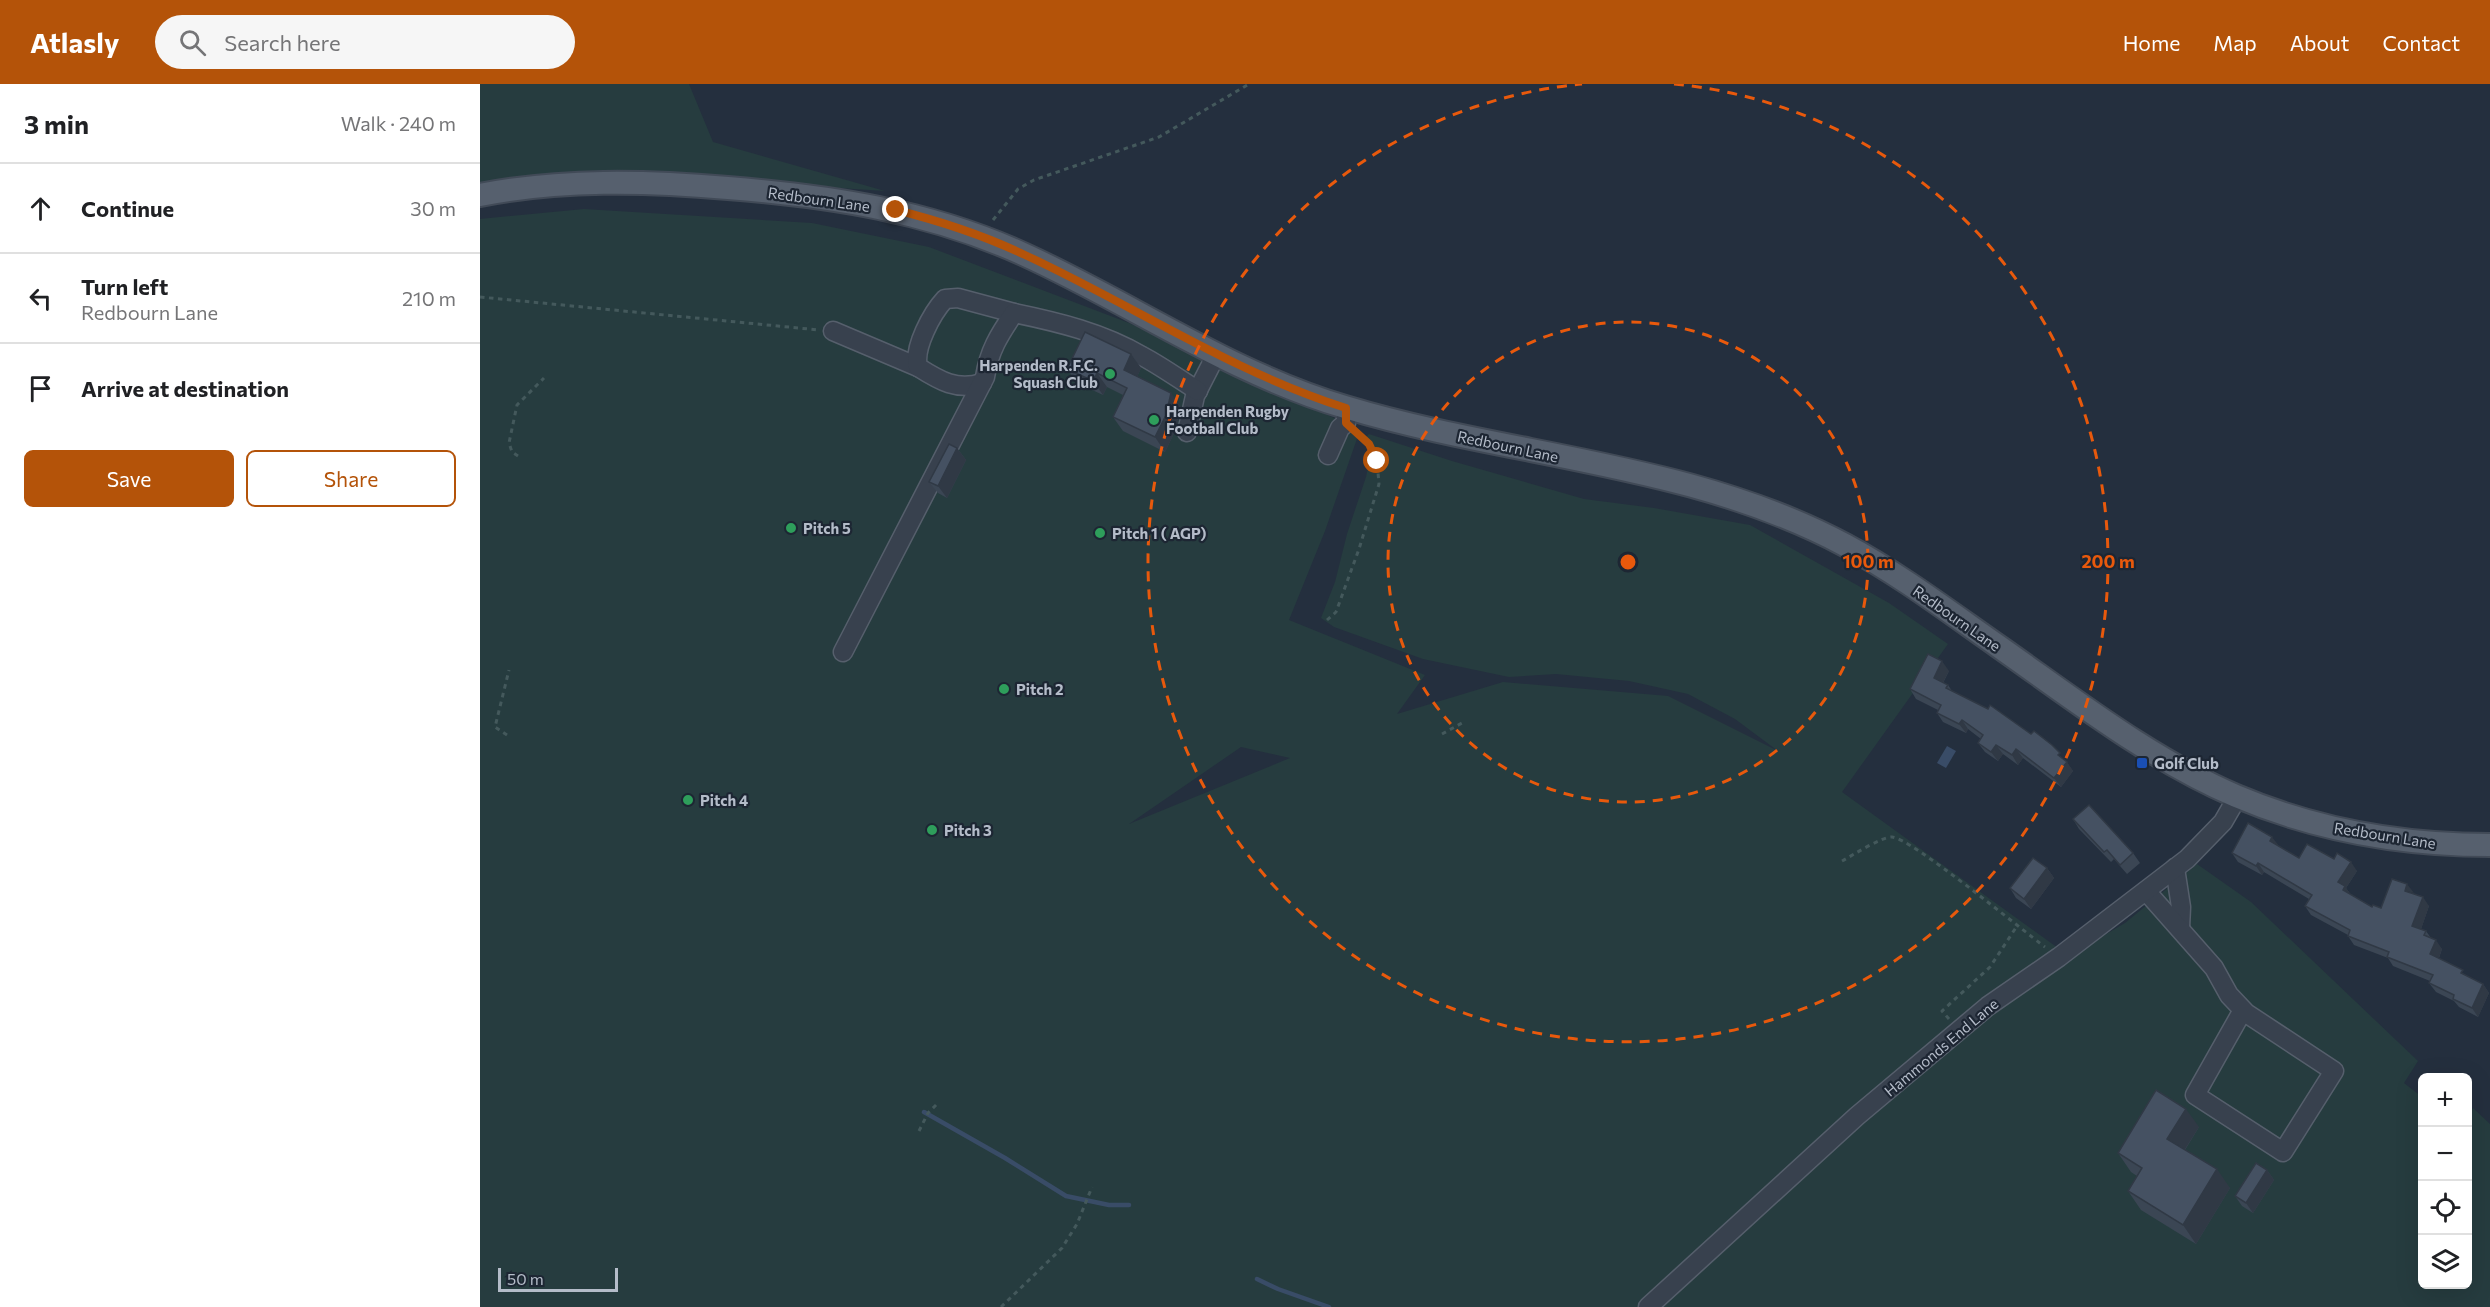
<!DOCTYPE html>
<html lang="en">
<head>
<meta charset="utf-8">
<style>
	body { margin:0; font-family:Commissioner,sans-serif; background:#f6f6f6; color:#202124 }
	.controls { position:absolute; right:18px; bottom:18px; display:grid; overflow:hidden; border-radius:9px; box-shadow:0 6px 24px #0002 }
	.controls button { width:54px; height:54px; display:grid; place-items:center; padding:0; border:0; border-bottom:2px solid #e0e0e0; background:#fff; color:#202124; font:30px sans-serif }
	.scale { position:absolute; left:18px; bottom:15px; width:120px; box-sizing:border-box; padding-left:6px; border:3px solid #b4bcc9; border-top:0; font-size:16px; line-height:21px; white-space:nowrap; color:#b4bcc9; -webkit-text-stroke:4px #1d2633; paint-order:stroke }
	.stop { position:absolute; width:18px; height:18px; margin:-14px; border:4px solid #b45309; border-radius:50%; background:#fff }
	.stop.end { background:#b45309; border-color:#fff; box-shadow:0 2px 6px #0008 }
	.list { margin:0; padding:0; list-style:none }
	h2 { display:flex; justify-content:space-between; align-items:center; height:78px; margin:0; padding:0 24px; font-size:26px }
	h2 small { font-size:20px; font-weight:400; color:#757577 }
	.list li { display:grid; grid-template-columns:39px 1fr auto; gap:18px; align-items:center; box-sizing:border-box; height:90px; padding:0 24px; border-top:2px solid #e0e0e0 }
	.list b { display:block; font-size:22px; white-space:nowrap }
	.list p { margin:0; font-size:20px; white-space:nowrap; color:#757577 }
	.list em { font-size:20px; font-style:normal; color:#757577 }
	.actions { display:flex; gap:12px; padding:18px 24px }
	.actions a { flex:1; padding:14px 0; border:2px solid #b45309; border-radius:9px; text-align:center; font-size:21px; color:#b45309 }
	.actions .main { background:#b45309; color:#fff }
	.icon { flex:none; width:33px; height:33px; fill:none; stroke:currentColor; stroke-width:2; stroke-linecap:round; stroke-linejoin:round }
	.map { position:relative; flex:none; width:2010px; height:1223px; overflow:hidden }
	header { display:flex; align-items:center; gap:36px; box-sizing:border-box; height:84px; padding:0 30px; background:#b45309; color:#fff }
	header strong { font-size:28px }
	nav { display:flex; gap:33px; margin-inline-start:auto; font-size:21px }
	.search { width:420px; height:54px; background:#f6f6f6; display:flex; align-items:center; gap:15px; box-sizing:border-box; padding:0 21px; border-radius:33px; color:#757577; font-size:22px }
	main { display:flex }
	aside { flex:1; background:#fff }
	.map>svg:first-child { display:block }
</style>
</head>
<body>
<header>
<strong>Atlasly</strong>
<div class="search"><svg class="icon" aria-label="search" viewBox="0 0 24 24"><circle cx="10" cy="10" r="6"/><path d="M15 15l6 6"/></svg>Search here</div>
<nav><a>Home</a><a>Map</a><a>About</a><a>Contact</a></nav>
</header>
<main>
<aside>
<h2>3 min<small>Walk · 240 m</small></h2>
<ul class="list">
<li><svg class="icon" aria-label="ahead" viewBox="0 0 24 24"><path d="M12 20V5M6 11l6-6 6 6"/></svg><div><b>Continue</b></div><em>30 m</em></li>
<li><svg class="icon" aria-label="left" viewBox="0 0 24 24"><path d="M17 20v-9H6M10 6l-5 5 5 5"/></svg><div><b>Turn left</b><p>Redbourn Lane</p></div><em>210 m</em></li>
<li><svg class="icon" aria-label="arrive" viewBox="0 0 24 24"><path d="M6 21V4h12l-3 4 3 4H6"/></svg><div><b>Arrive at destination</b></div></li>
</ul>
<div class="actions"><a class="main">Save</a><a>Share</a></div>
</aside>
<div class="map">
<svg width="2010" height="1223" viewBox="0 0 2010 1223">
	<rect width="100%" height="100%" fill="#242f3e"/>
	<!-- green -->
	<g fill="#263c3f" fill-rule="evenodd">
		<polygon points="0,0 209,0 233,58 405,107 175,92 0,103"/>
		<path d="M104,125L332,139L449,163L649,239L880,346L845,447L809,536L945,591L917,630L1023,598L1188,612L1298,667L1255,635L1208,610L1149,597L1076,590L1029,593L943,575L854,543L841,534L855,498L867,450L886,393L891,369L883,356L889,350L972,377L1104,415L1174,424L1270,441L1409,519L1468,560L1362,708L1589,872L1645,839L1717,780L1771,818L1938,977L1924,999L1942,1013V1200H1988V1035L1993,1024L2010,1040V1223H0V135ZM761,663L810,674L649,740Z"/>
	</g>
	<!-- water -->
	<polygon fill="#394c67" points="1467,662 1476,667 1466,684 1457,679"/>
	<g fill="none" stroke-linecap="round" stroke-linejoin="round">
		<!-- stream -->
		<g stroke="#394c67" stroke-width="4.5">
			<polyline points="444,1028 525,1074 586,1112 629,1121 649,1121"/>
			<polyline points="777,1195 798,1205 849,1223"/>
		</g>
		<!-- minor casing -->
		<g stroke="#565f6c" stroke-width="21">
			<g id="minor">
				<polyline points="353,247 438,283"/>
				<path d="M502,299C477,307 460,297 438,283C433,264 452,229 465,215L478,214L534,229"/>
				<polyline points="707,348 715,312 736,271"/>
				<polyline points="848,371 860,344 866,339 866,324"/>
				<path d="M363,568L505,293C509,267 519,251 534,229C578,238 623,249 662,272C681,282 699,295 718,307"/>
				<polyline points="1695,784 1701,823 1700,844"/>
				<polyline points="1666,807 1734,884 1749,911 1766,929 1854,987 1803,1068 1715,1011 1763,926"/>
				<polyline points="1168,1223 1377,1032 1508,922 1579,873 1707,775 1743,738 1758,712"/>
			</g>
		</g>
		<!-- major casing -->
		<g stroke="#414a57" stroke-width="26">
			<path id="major" d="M0,111C81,95 166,97 248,104C350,112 449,127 543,170C651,219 750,289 865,323C1030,373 1210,378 1365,461C1419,490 1468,527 1518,562C1595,616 1670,675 1756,712C1836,746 1924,761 2010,761"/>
		</g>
		<!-- path -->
		<g stroke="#44595c" stroke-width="3" stroke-dasharray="4.5 4.5" stroke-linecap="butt">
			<polyline points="513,136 538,105 554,96 679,53 769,0"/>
			<polyline points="0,213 339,246"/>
			<polyline points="38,372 32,368 29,359 37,321 64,294"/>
			<polyline points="847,536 856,528 879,465 899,400 897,377 889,360 879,349"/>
			<polyline points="962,650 982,639"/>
			<polyline points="27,651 15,643 29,586"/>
			<path d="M1362,777C1373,771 1401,753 1412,753C1431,754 1542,846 1565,863"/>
			<polyline points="1469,935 1462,927 1510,883 1537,842"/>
			<polyline points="439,1047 448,1029 458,1019"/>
			<polyline points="521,1223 582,1164 597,1140 612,1103"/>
		</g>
		<!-- minor -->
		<use href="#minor" stroke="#38414e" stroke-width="18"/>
		<!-- major -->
		<use href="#major" stroke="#56606e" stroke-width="22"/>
	</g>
	<!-- wall -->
	<g fill="#3b4654">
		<polygon points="651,270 661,284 657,293 701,323 696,345 685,368 643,347 633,333 643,311 627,303 623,311 597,299 587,285"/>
		<polygon points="477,364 486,376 467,414 458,409 449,398"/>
		<polygon points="1469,587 1463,599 1468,601 1472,607 1585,676 1593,687 1581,703 1543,674 1538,681 1523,670 1518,677 1505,668 1498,659 1501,655 1488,645 1486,649 1463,638 1457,629 1458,626 1436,615 1430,605"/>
		<polygon points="1593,735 1653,769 1660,779 1647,790 1634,775 1631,778 1599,745"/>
		<polygon points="1752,769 1819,774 1854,775 1877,787 1866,804 1871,811 1892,823 1901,824 1934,810 1949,822 1941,845 1946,847 1951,854 1962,865 1959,874 1987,892 2003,900 2009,909 1998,933 1979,923 1974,917 1956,908 1949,899 1950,897 1913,882 1908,874 1874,861 1868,852 1868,851 1831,831 1825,822 1829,815 1784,788 1782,791 1758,778"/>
		<polygon points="1567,784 1574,794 1551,825 1536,814 1530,804"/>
		<polygon points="1719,1043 1705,1066 1750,1104 1716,1160 1661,1126 1648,1107 1657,1092 1651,1088 1638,1069"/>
		<polygon points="1787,1086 1794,1096 1773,1129 1762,1122 1755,1112"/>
	</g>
	<!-- shaded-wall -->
	<g fill="#303945">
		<polygon points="651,270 661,284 654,300 644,286"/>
		<polygon points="617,289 627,303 623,311 613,297"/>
		<polygon points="691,309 701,323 696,345 685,368 675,353"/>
		<polygon points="477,364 486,376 467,414 458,402"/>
		<polygon points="1462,577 1469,587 1460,604 1454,594"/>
		<polygon points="1482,636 1488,645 1486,649 1479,640"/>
		<polygon points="1516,661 1523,670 1518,677 1511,668"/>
		<polygon points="1536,665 1543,674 1538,681 1532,671"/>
		<polygon points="1587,678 1593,687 1581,703 1574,694"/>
		<polygon points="1792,753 1799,762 1790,757"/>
		<polygon points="1871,778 1877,787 1866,804 1871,811 1869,815 1858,798"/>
		<polygon points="1778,779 1784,788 1782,791 1776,782"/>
		<polygon points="1567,784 1574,794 1551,825 1544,815"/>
		<polygon points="1927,800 1934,809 1925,807"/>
		<polygon points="1943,813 1949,822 1939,851 1932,842"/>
		<polygon points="1956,856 1962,865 1957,879 1950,870"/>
		<polygon points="2003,900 2009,909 1998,933 1992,924"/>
		<polygon points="1706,1025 1719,1043 1700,1073 1687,1055"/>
		<polygon points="1737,1085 1750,1104 1716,1160 1703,1141"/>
		<polygon points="1787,1086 1794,1096 1773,1129 1766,1119"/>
	</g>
	<!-- building -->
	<g fill="#455162" stroke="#303945" stroke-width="1.5">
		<polygon points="605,248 651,270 644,286 691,309 686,331 675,353 633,333 647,304 617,289 613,297 587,285"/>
		<polygon points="469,360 477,364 458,402 449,398"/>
		<polygon points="1448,570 1462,577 1454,594 1468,601 1466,604 1508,625 1510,621 1551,650 1554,647 1572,661 1580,669 1578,671 1587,678 1574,694 1536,665 1532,671 1516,661 1511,668 1498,659 1503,651 1482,636 1479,640 1457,629 1461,621 1430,605"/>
		<polygon points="1609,721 1653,769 1640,781 1627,766 1624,768 1593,735"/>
		<polygon points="1768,739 1792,753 1790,757 1819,774 1827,760 1854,775 1857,769 1871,778 1858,798 1865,802 1863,806 1892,823 1893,821 1901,824 1912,795 1927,800 1925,807 1943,813 1932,842 1946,847 1944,851 1956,856 1950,870 1983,886 1981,889 2003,900 1992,924 1973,915 1974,911 1949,899 1953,891 1907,873 1909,868 1868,852 1870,846 1825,822 1832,811 1778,779 1776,782 1752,769"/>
		<polygon points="1553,774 1567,784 1544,815 1530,804"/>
		<polygon points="1676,1006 1706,1025 1687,1055 1737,1085 1703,1141 1648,1107 1662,1084 1638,1069"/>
		<polygon points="1776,1079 1787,1086 1766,1119 1755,1112"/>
	</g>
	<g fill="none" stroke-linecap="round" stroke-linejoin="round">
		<!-- route -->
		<path stroke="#b45309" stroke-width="8" d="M416,126C460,137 503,151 545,171C653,221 752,288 866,324V339L889,360L897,377"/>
	</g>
	<!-- distance rings -->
	<g fill="none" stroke="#e8590c" stroke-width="3" stroke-dasharray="10 8">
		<circle cx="1148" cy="478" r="240"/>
		<path d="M1194 0A480 480 0 1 1 1102 0"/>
	</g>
	<!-- markers -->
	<g fill="#2e9e5b" stroke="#1d2633" stroke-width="2">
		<circle cx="630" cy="290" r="6"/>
		<circle cx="674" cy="336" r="6"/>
		<circle cx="311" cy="444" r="6"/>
		<circle cx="620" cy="449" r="6"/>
		<circle cx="524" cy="605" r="6"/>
		<circle cx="208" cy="716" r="6"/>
		<circle cx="452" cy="746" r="6"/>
	</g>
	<rect fill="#1a4fb4" stroke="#1d2633" stroke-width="2" x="1656" y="673" width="12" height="12" rx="3"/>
	<g text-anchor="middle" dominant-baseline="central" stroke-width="4.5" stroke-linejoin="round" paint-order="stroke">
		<!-- street labels -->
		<g font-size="15" fill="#b4bcc9" stroke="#1d2633">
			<text transform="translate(339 115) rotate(8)">Redbourn Lane</text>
			<text transform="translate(1028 362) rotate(12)">Redbourn Lane</text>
			<text transform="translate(1477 534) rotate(35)">Redbourn Lane</text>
			<text transform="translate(1905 751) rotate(9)">Redbourn Lane</text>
			<text transform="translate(1461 963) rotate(-40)">Hammonds End Lane</text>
		</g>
		<!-- poi labels -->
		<g font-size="15" font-weight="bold" fill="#b4bcc9" stroke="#1d2633" text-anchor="start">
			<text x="618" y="281" text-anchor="end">Harpenden R.F.C.<tspan x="618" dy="17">Squash Club</tspan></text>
			<text x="686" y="327">Harpenden Rugby<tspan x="686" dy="17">Football Club</tspan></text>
			<text x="323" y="444">Pitch 5</text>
			<text x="632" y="449">Pitch 1 ( AGP)</text>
			<text x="536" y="605">Pitch 2</text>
			<text x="1674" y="679">Golf Club</text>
			<text x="220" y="716">Pitch 4</text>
			<text x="464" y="746">Pitch 3</text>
		</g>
	</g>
	<circle cx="1148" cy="478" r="9" fill="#e8590c" stroke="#1d2633" stroke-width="3"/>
	<g font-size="18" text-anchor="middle" font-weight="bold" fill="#e8590c" stroke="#1d2633" stroke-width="4.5" stroke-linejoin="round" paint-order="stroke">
		<text x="1388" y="484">100 m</text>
		<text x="1628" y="484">200 m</text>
	</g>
</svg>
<div class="controls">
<button>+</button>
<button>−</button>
<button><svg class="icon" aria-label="locate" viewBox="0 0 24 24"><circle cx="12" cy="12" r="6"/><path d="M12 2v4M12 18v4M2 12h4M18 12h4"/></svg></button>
<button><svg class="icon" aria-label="layers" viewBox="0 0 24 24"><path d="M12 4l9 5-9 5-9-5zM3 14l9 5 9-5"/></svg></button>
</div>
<div class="scale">50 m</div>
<div class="stop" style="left:897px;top:377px"></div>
<div class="stop end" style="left:416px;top:126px"></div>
</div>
</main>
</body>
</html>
